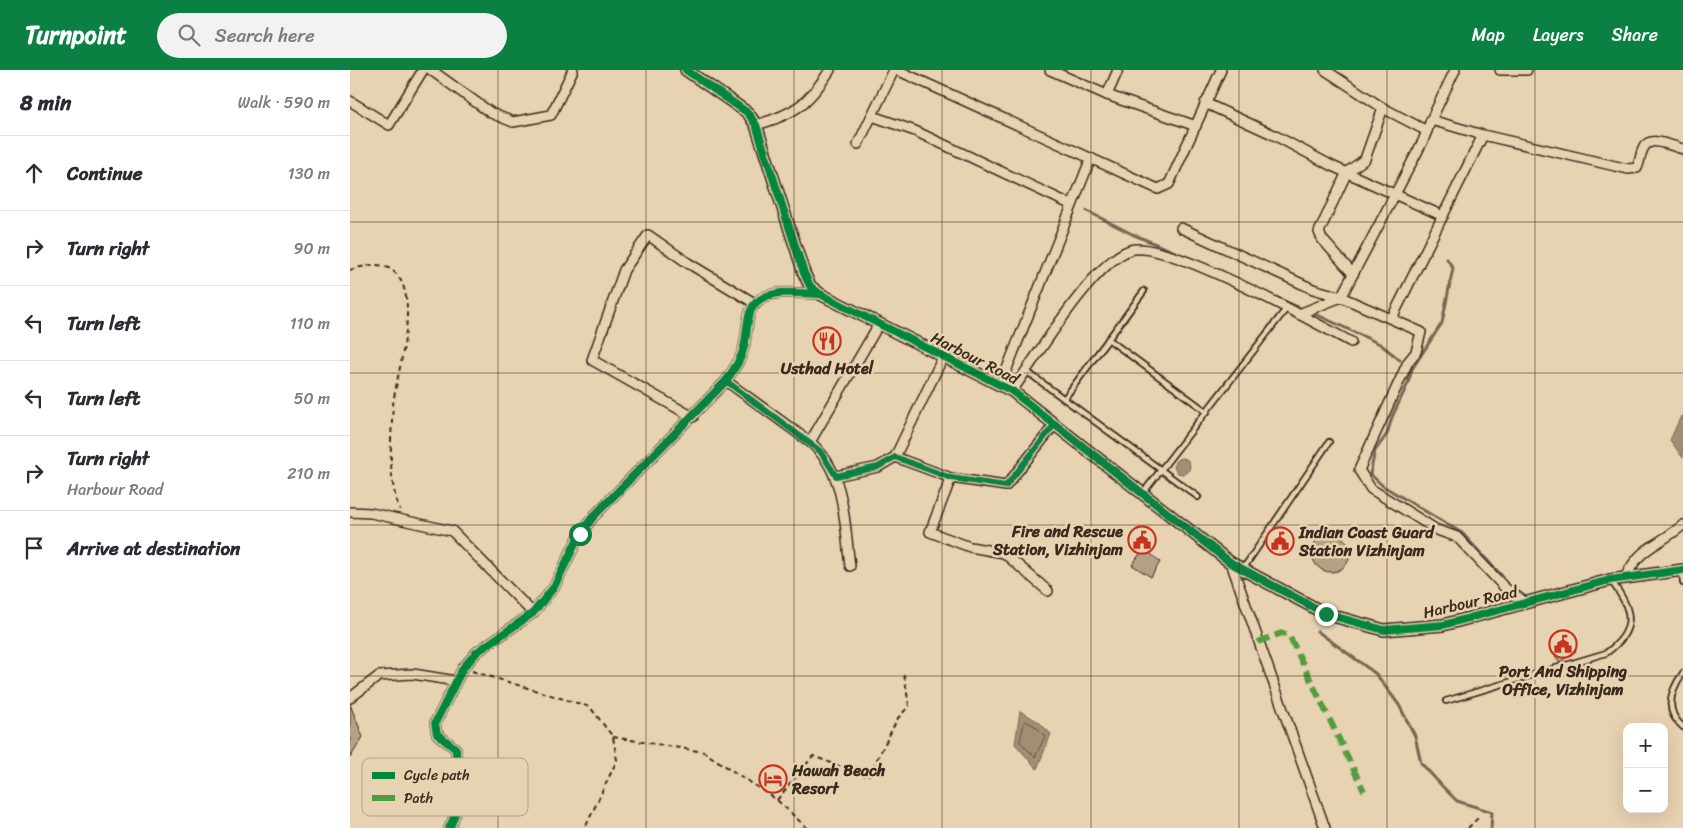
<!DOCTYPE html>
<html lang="en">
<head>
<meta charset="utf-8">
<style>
	body { margin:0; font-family:Sriracha,sans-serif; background:#f2f2f3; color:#2b2b33 }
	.controls { position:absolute; right:15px; bottom:15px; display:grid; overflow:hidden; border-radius:10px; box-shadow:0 5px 20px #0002 }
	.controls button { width:45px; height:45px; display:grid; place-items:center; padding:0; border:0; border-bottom:1px solid #e1e1e2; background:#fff; color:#2b2b33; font:25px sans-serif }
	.stop { position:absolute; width:15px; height:15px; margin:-11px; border:4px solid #0b8043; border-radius:50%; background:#fff }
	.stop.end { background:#0b8043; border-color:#fff; box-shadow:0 1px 5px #0008 }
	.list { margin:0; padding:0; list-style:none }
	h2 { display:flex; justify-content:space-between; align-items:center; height:65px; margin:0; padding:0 20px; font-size:21px }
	h2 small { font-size:16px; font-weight:400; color:#7c7c81 }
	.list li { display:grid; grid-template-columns:32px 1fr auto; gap:15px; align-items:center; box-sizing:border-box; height:75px; padding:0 20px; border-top:1px solid #e1e1e2 }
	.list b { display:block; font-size:19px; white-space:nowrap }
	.list p { margin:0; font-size:16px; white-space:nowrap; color:#7c7c81 }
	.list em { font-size:16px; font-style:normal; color:#7c7c81 }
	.icon { flex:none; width:28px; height:28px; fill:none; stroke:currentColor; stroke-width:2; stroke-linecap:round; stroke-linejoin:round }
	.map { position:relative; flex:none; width:1333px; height:758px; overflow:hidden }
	header { display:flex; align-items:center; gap:30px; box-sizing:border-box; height:70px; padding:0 25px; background:#0b8043; color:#fff }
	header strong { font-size:24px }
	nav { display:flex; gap:28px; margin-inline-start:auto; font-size:18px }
	.search { width:350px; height:45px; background:#f2f2f3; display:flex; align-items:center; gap:12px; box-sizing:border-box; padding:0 18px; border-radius:28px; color:#7c7c81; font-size:19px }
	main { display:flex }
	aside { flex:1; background:#fff }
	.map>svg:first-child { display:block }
</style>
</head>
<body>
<header>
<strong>Turnpoint</strong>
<div class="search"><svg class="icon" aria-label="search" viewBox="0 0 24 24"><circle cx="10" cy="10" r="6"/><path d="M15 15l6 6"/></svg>Search here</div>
<nav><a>Map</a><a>Layers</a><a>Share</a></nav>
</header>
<main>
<aside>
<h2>8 min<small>Walk · 590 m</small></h2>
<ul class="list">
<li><svg class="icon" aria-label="ahead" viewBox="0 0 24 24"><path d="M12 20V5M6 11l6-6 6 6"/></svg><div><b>Continue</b></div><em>130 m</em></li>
<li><svg class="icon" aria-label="right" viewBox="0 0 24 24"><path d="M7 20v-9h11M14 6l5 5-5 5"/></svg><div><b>Turn right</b></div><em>90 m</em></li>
<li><svg class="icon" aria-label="left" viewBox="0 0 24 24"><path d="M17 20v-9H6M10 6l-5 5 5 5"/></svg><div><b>Turn left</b></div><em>110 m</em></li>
<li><svg class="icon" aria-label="left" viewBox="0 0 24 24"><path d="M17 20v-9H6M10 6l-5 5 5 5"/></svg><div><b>Turn left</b></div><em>50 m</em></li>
<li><svg class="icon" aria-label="right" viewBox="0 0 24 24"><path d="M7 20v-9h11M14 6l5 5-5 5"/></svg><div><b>Turn right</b><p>Harbour Road</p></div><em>210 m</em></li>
<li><svg class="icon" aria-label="arrive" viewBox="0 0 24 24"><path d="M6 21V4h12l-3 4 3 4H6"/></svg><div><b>Arrive at destination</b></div></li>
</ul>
</aside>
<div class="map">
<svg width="1333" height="758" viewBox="0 0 1333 758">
	<rect width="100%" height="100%" fill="#e7d2b1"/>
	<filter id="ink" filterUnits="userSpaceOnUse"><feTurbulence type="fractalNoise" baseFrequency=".02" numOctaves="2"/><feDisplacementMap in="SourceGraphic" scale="10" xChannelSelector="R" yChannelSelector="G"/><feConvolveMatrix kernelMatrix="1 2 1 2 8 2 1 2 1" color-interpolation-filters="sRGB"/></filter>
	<g filter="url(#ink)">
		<!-- water -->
		<g fill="#a18e75" stroke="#786652">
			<polygon points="1331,346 1333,347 1333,388 1320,370"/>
			<circle cx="832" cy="396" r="8"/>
			<polygon points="670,641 689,652 701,664 687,699 665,674"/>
		</g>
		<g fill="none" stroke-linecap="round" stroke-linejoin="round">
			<!-- shore -->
			<polygon stroke="#645241" stroke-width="1" points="675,651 685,656 695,666 685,687 670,672"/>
			<!-- stream -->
			<g stroke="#786652" stroke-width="3">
				<polyline points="737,141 782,164 841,189"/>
				<polyline points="1097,189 1103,198 1092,253 1062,299 1058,313 1042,347 1037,364 1025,381 1020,404 1033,416 1112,463 1152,506"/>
				<polyline points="910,220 955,240"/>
				<polyline points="961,242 1030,274 1050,290"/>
				<polyline points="967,561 1026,604 1049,635 1065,666 1071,693 1093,717 1107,731 1142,742 1141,758"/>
			</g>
		</g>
		<!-- building -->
		<g fill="#b4a186" stroke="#3b2a1e">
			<circle cx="981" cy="483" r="19"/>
			<polygon points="794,478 810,492 801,507 782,495"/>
			<polygon points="1214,567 1226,581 1210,592 1200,580"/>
			<polygon points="0,634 13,667 0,688"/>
		</g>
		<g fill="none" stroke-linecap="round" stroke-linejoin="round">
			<!-- service casing -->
			<g stroke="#3b2a1e" stroke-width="8">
				<g id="service">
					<polyline points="758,269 857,342"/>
					<polyline points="676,301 848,427"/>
					<polyline points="714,329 794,221"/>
					<polyline points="793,423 936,239"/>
					<polyline points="893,499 979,372"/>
					<polyline points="1332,500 1333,513"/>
					<path d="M1333,603C1320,621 1314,641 1333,657"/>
					<path d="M1096,631L1256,583C1288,560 1283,539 1261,511"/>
				</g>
			</g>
			<!-- minor casing -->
			<g stroke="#3b2a1e" stroke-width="12">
				<g id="minor">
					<polyline points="81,0 141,43 163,52 201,45 223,0"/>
					<polyline points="547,0 808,119 819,114 871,0"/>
					<polyline points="700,0 757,25 846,56"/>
					<polyline points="975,0 1033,38 1077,61"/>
					<polyline points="1150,0 1177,0"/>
					<polyline points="757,25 768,0"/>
					<polyline points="0,31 39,55 73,0"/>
					<polyline points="855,33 922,64 982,96 1093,146"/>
					<polyline points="522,46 565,61 722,135"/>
					<path d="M1081,50L1133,65L1278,99L1287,98C1290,92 1290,85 1293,79C1299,64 1321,76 1333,79"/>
					<path d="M406,55C445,44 458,34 480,0"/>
					<polyline points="508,74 544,0"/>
					<polyline points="831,158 963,219 991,227 1071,262 1066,282 1058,292 1009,400 1021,419 1087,460 1107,467 1155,518 1176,533"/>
					<polyline points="1003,204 972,169 969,162 997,102 1015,89 1033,38"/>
					<polyline points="949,244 991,227 1073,71 1081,50 1105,0"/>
					<polyline points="1042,248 1133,65"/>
					<path d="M376,311L460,372C496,402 494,452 500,496"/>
					<polyline points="650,316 741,88"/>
					<path d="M662,321C687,287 742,193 780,180C813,168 966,253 1001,272"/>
					<polyline points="343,347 242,290 274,200 298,165 338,193 406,234"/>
					<polyline points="460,372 529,254"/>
					<polyline points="545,387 601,408 656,416 705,354"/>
					<polyline points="486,406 528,397 545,387 593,287"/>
					<polyline points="601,408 580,462 620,477 654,483 698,521"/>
					<polyline points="0,442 21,443 102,461 183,543"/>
					<polyline points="881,493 975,758"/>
					<path d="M1275,508C1290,476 1308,476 1333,455"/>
					<polyline points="0,628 29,606 63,604 106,611"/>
					<path d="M99,758C113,735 106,705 106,679L87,664L85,653L113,598L127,582L183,543L204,517L230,464L243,447L376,311C383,300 391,291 394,277C400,252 392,227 431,223C443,222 457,224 470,224"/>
				</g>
			</g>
			<!-- tertiary casing -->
			<g stroke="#3b2a1e" stroke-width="14">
				<polyline id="tertiary" points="336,0 398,43 406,55 454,203 460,216 470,224 662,321 881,493 976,544 1034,560 1093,555 1260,510 1333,500"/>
			</g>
			<!-- path -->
			<g stroke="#3b2a1e" stroke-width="2" stroke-dasharray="5 4" stroke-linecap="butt">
				<path d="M0,200C10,197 24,193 34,196C78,211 46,303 43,335C41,368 37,409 50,440"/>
				<polyline points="122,601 240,637 263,667 267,690 235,758"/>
				<polyline points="263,667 354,682 427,730 457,758"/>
				<polyline points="427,730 463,686 518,707 548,648 559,636 554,604"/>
				<polyline points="1118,758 1128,748"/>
			</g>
			<!-- service -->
			<use href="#service" stroke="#e7d2b1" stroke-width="4.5"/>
			<!-- minor -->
			<use href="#minor" stroke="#e7d2b1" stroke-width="9"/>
			<!-- tertiary -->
			<use href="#tertiary" stroke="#e7d2b1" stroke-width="10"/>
			<!-- quiet -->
			<polyline stroke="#529c3f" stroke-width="6" stroke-dasharray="12 6" stroke-linecap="butt" points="908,572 932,563 939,565 1014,721"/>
			<!-- cycleway casing -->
			<g stroke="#e7d2b1" stroke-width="11">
				<g id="cycleway">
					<polyline points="336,0 398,43 406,55 454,203 460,216 470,224 662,321 881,493 976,544 1034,560 1093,555 1260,510 1333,500"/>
					<path d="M99,758C113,735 106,705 106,679L87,664L85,653L113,598L127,582L183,543L204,517L230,464L243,447L376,311C383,300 391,291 394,277C400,252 392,227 431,223C443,222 457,224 470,224"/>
				</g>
			</g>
			<!-- cycleway -->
			<use href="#cycleway" stroke="#00873e" stroke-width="8"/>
		</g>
	</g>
	<g fill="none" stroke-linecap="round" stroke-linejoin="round" filter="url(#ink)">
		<!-- route -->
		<polyline stroke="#0b8043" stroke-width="6" points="230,464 243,447 376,311 470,381 486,406 528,397 545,387 601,408 656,416 705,354 881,493 976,544"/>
	</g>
	<!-- grid -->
	<path fill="none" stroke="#3b2a1e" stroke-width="1" stroke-opacity="0.55" d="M148,0V758M296,0V758M444,0V758M592,0V758M741,0V758M889,0V758M1037,0V758M1185,0V758M0,152H1333M0,303H1333M0,455H1333M0,606H1333"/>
	<!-- icons -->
	<defs>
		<g id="restaurant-ring" transform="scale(1.4375)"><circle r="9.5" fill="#e7d2b1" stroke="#c8321e" stroke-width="1.5"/><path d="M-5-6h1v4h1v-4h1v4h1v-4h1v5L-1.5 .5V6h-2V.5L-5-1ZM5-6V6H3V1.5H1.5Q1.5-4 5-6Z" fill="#c8321e"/></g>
		<g id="civic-ring" transform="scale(1.4375)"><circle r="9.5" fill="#e7d2b1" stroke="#c8321e" stroke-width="1.5"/><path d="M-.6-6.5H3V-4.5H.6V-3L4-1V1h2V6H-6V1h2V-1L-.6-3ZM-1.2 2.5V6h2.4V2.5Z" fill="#c8321e"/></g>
		<g id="hotel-ring" transform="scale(1.4375)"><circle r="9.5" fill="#e7d2b1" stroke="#c8321e" stroke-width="1.5"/><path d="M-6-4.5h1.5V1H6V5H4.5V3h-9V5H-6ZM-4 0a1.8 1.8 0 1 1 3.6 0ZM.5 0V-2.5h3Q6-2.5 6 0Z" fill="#c8321e"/></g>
	</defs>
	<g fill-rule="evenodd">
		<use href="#restaurant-ring" x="477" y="271"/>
		<use href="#civic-ring" x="792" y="470"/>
		<use href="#civic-ring" x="930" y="471"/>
		<use href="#civic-ring" x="1213" y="574"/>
		<use href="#hotel-ring" x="423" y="709"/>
	</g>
	<g text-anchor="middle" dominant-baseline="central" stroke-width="5" stroke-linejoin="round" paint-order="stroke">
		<!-- street labels -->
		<g font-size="16" fill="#3b2a1e" stroke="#e7d2b1">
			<text transform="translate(625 288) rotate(27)">Harbour Road</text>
			<text transform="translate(1120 532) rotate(-13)">Harbour Road</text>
		</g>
		<!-- poi labels -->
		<g font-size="16" font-weight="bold" fill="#3b2a1e" stroke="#e7d2b1">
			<text x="477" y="298">Usthad Hotel</text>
			<text x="773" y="461" text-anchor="end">Fire and Rescue<tspan x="773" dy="18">Station, Vizhinjam</tspan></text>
			<text x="949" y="462" text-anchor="start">Indian Coast Guard<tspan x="949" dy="18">Station Vizhinjam</tspan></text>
			<text x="1213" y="601">Port And Shipping<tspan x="1213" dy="18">Office, Vizhinjam</tspan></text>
			<text x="442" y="700" text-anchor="start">Hawah Beach<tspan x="442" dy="18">Resort</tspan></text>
		</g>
	</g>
	<!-- legend -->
	<rect x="12" y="688" width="166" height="58" rx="8" fill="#e7d2b1" stroke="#b3a085" stroke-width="1"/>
	<rect x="22" y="702" width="23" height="7" fill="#00873e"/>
	<rect x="22" y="725" width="23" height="6" fill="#529c3f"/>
	<g font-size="14" fill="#3b2a1e">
		<text x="54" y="710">Cycle path</text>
		<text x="54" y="733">Path</text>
	</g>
</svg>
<div class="controls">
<button>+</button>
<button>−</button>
</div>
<div class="stop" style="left:230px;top:464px"></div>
<div class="stop end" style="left:976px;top:544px"></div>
</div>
</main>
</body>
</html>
